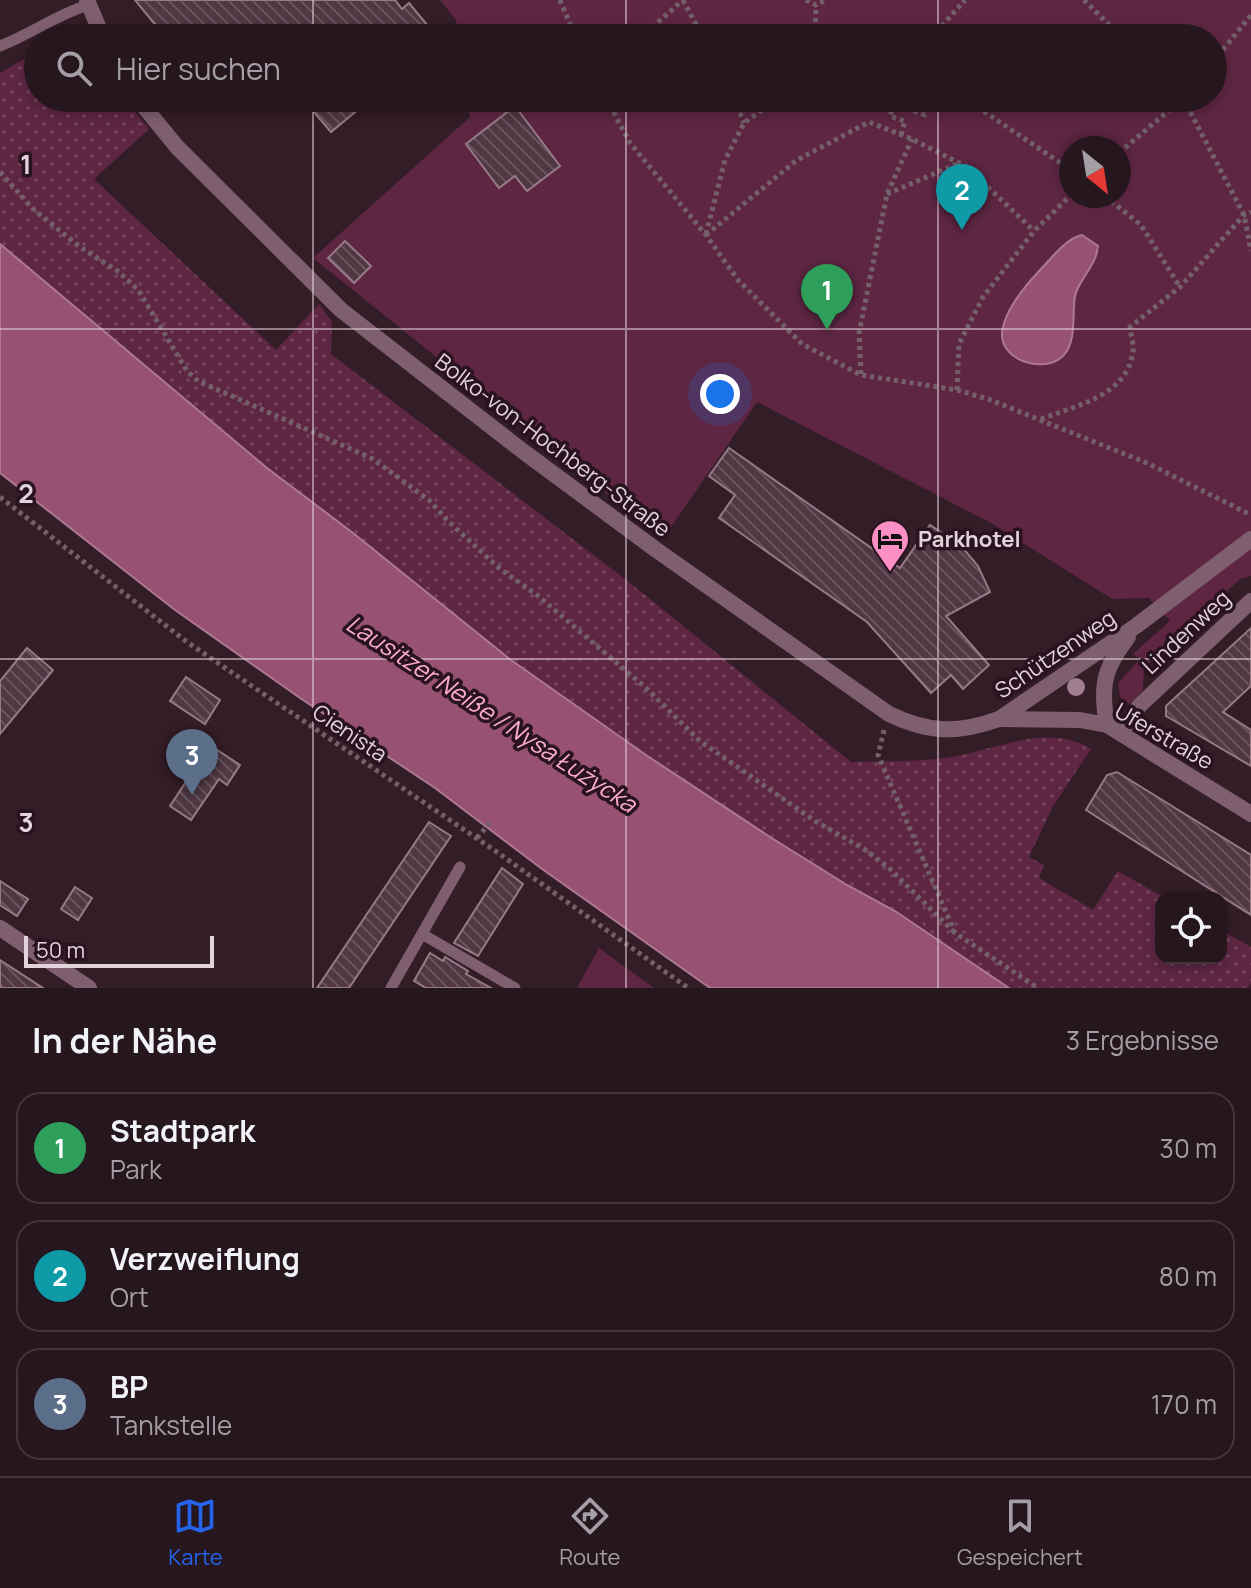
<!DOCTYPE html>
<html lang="de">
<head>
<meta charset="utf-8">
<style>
	body { margin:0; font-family:Manrope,sans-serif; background:#32232a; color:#f1f3f6 }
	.controls { position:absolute; right:24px; bottom:24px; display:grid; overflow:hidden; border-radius:16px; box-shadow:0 4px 12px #0003 }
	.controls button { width:72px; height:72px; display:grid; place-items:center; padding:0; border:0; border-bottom:2px solid #42353b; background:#26161d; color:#f1f3f6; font:40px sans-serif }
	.compass { position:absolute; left:1059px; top:136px; width:72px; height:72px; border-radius:50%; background:#26161d; box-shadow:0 4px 12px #0003; rotate:150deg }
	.scale { position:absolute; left:24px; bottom:20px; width:190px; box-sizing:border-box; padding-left:8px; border:4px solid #e3d3da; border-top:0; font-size:22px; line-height:28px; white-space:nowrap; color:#e3d3da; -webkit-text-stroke:6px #29131e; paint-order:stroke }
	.you { position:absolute; left:720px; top:394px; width:28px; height:28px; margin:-20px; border:6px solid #fff; border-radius:50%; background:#1a73e8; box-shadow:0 0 0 12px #1a73e833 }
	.badge { display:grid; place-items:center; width:52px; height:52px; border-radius:50%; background:#2563eb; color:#fff; font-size:26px; font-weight:700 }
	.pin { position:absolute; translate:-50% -66px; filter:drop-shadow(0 2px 4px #0008) }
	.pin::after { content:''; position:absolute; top:42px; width:28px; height:24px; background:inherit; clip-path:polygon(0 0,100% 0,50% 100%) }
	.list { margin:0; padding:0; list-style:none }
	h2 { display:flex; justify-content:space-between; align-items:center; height:104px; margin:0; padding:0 32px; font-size:34px }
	h2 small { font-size:26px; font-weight:400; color:#a49fa4 }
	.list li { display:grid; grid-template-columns:52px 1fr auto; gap:24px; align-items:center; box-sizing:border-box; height:112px; margin:0 16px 16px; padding:0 16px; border:2px solid #42353b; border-radius:24px }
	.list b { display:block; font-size:30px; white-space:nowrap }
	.list p { margin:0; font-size:26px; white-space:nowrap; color:#a49fa4 }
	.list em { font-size:26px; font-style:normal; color:#a49fa4 }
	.icon { flex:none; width:44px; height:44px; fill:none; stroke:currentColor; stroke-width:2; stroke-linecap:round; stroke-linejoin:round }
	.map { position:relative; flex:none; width:1251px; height:988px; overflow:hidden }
	.search { position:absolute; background:#26161d; box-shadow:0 4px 12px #0003; left:24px; right:24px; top:24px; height:88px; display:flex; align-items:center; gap:20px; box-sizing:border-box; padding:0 28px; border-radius:44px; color:#a49fa4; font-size:30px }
	.sheet { height:488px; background:#26161d }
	nav { display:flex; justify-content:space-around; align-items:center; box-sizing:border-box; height:112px; border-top:2px solid #42353b; background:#26161d; font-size:22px; color:#a49fa4 }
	nav a { display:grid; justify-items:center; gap:4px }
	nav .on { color:#2563eb }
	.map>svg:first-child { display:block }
</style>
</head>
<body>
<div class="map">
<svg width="1251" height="988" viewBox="0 0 1251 988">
	<defs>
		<pattern id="grass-dots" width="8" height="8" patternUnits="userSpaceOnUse" patternTransform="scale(2)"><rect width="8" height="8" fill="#5e2643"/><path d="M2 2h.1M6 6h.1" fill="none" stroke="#75455e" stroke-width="1.8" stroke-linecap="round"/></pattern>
		<pattern id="building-back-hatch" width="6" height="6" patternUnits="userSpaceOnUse" patternTransform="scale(2)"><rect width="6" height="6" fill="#503843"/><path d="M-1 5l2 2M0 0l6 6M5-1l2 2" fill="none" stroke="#69545e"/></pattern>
	</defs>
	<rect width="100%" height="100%" fill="#331d27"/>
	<!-- grass -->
	<path fill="url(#grass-dots)" d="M38,51V98H124L149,129L94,179L276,350L319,304L332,322L331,354L634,586L851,762C882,761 914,762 945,758C992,752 1046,721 1091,749L1053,806L1029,857L1044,865L1039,878L1093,910L1118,871L1165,898H1161V958H1221V930L1251,947V983L1248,988H1009L895,911L847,885L770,837L646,755L511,660L353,533L267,468L0,244V73Z"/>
	<!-- green -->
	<g fill="#5e2643" fill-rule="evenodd">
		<path d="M440,0H1251V576L1240,579L1144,667L1143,690L1129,704L1120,697L1118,683L1140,659L1133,654L1170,621L1149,598L1112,599L991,523L757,402L663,539L313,258L470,117L467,98H1213V38H458L456,20ZM1071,148H1119V196H1071Z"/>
		<polygon points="599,948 654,988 577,988"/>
	</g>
	<!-- water -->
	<g fill="#965173" stroke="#ad7892" stroke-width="2">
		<path d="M1082,235L1098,246L1097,252C1094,268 1079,279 1075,296C1072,313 1077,342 1063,356C1045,374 1000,361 1002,333C1004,311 1025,286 1040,270C1052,258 1065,239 1082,235Z"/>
		<polygon points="0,244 267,468 353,533 511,660 646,755 770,837 847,885 895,911 1009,988 710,988 542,869 435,788 300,698 175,610 0,473"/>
	</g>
	<!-- building -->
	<g fill="url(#building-back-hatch)" stroke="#967a86" stroke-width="2">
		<polygon points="135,0 395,0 402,9 409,3 438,38 166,38"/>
		<polygon points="302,98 372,98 331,132"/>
		<polygon points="515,106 560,166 527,191 515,176 499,188 466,144"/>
		<polygon points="345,241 371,266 354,283 328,258"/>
		<polygon points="729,448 900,568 930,525 962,547 978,566 990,592 946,616 989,665 963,689 951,675 931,693 867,622 719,518 735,495 709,476"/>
		<polygon points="1251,628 1251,686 1223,712 1251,730 1251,766 1166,716 1166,706"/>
		<polygon points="27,648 53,670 0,734 0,681"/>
		<polygon points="186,677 220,700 205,724 170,701"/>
		<polygon points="202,740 240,765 227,785 219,779 191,820 170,806 197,765 189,760"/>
		<polygon points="1117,772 1251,855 1251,915 1086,810 1107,775"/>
		<polygon points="429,822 451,836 349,988 317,988"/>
		<polygon points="502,868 523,884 478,956 454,943"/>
		<polygon points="0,881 28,899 17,916 0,905"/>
		<polygon points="75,887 92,898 78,920 61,909"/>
		<polygon points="430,953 443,961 445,957 468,971 466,974 491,988 426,988 414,981"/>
		<polygon points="0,960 43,988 0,988"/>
	</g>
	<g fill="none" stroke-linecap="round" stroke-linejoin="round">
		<!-- path -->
		<g stroke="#746069" stroke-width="5" stroke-dasharray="4 4" stroke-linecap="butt">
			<polyline points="560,0 576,38"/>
			<polyline points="683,0 703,38"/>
			<polyline points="806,0 816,5 826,0"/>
			<polyline points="1084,0 1122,38"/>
			<polyline points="640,38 683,0"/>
			<polyline points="815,38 816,5"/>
			<polyline points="931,38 965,0"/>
			<polyline points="1213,62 1251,15"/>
			<polyline points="606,98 630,143 706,235 738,280 802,344 861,375 957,390 988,399 1147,463 1251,515"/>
			<polyline points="734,98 744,123"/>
			<polyline points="964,98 1071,170"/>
			<polyline points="1183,98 1244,215 1251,251"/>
			<polyline points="901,135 905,121 890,116 894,104 925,115 930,102 923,98"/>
			<polyline points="1119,153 1182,99"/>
			<polyline points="0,172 32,208 80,247 119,272 139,291 187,371 198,381 371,458 399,478 430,501 448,521 500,569 537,595 645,687 700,741 815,821 864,849 889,868 955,933"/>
			<polyline points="887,194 959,163"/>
			<polyline points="1105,196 1141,225 1180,287"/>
			<polyline points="706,234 725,160 744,123 778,98"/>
			<polyline points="706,235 797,160 869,122 912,139 967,167 1034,231"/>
			<polyline points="861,374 859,333 887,194 912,139"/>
			<polyline points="957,390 959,344 983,297 1034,231 1071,195"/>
			<path d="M1041,419C1075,406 1127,396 1133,352C1134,345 1131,335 1130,327L1180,287L1244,215L1251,212"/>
			<polyline points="0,497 187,642 494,850 688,988"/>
			<polyline points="884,730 878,755 955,933 1038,988"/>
			<polyline points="477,838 492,820"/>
		</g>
		<!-- lane -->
		<g stroke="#7f5f6e" stroke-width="11">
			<path d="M0,46C31,34 56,15 88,5"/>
			<polyline points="422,934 515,988"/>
			<polyline points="391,988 460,867"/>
		</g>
		<!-- street -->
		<g stroke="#7f5f6e" stroke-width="16">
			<polyline points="87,0 103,38"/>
			<path d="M137,98L177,147L341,310L524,452L655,549L889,714C929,733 957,734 999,719L1136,626L1251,539"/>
			<polyline points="999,719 1080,720 1107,725 1251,814"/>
			<path d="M1107,725C1100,686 1104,668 1128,637"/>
			<polyline points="1121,732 1139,706 1251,601"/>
			<polyline points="0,928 89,988"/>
		</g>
	</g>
	<!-- trees -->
	<circle fill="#a07f8e" cx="1076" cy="687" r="9"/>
	<!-- grid -->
	<path fill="none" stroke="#e3d3da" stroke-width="2" stroke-opacity="0.55" d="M313,0V38M626,0V38M938,0V38M313,98V988M626,98V988M938,98V988M0,329H1251M0,659H1251"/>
	<!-- icons -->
	<defs>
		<g id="hotel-pin" transform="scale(2)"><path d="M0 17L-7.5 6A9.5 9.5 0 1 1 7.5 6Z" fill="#fb8fc4" stroke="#29131e"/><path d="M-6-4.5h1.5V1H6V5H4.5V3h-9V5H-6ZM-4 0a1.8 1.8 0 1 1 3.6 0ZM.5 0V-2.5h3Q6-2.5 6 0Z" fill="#111"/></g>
	</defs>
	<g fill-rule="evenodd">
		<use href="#hotel-pin" x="890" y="539"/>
	</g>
	<g text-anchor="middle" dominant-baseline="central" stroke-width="7" stroke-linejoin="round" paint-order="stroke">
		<!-- street labels -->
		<g font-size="22" fill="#e3d3da" stroke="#29131e">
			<text transform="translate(553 445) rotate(37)">Bolko-von-Hochberg-Straße</text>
			<text transform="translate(1186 632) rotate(-43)">Lindenweg</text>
			<text transform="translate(1055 654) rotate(-34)">Schützenweg</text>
			<text transform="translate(350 733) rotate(34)">Cienista</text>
			<text transform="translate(1164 736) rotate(30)">Uferstraße</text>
		</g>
		<!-- poi labels -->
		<g font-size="22" font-weight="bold" fill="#e3d3da" stroke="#29131e" text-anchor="start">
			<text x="918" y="539">Parkhotel</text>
		</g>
		<!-- water labels -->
		<g font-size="24" font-style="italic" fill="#fbaad0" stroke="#29131e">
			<text transform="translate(492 713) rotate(33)">Lausitzer Neiße / Nysa Łużycka</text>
		</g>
	</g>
	<g font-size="26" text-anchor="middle" font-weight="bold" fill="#e3d3da" stroke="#29131e" stroke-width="7" stroke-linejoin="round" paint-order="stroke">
		<text x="26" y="174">1</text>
		<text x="26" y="503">2</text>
		<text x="26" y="832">3</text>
	</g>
</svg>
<div class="controls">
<button><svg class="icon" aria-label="locate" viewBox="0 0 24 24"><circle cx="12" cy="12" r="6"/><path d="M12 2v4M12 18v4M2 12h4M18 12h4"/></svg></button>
</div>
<svg class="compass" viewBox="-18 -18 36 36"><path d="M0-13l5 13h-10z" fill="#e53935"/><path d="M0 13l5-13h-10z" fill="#a49fa4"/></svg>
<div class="scale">50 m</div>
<div class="you"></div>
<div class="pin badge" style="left:827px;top:330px;background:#2e9e5b">1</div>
<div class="pin badge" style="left:962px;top:230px;background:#0f9aa8">2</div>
<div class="pin badge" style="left:192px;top:795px;background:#5c6f8a">3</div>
<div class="search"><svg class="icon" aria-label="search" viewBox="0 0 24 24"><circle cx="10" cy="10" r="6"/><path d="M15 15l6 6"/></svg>Hier suchen</div>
</div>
<section class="sheet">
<h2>In der Nähe<small>3 Ergebnisse</small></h2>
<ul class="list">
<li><span class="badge" style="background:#2e9e5b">1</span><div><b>Stadtpark</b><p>Park</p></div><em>30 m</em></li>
<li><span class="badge" style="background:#0f9aa8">2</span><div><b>Verzweiflung</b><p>Ort</p></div><em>80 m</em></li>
<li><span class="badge" style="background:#5c6f8a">3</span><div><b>BP</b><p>Tankstelle</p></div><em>170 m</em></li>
</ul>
</section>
<nav>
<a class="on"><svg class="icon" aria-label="map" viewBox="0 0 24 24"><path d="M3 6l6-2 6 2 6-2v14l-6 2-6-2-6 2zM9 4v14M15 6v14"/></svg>Karte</a>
<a><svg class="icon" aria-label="directions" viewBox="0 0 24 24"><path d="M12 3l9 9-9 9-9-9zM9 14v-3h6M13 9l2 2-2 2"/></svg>Route</a>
<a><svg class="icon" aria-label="saved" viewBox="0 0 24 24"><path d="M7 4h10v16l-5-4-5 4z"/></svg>Gespeichert</a>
</nav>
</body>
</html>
